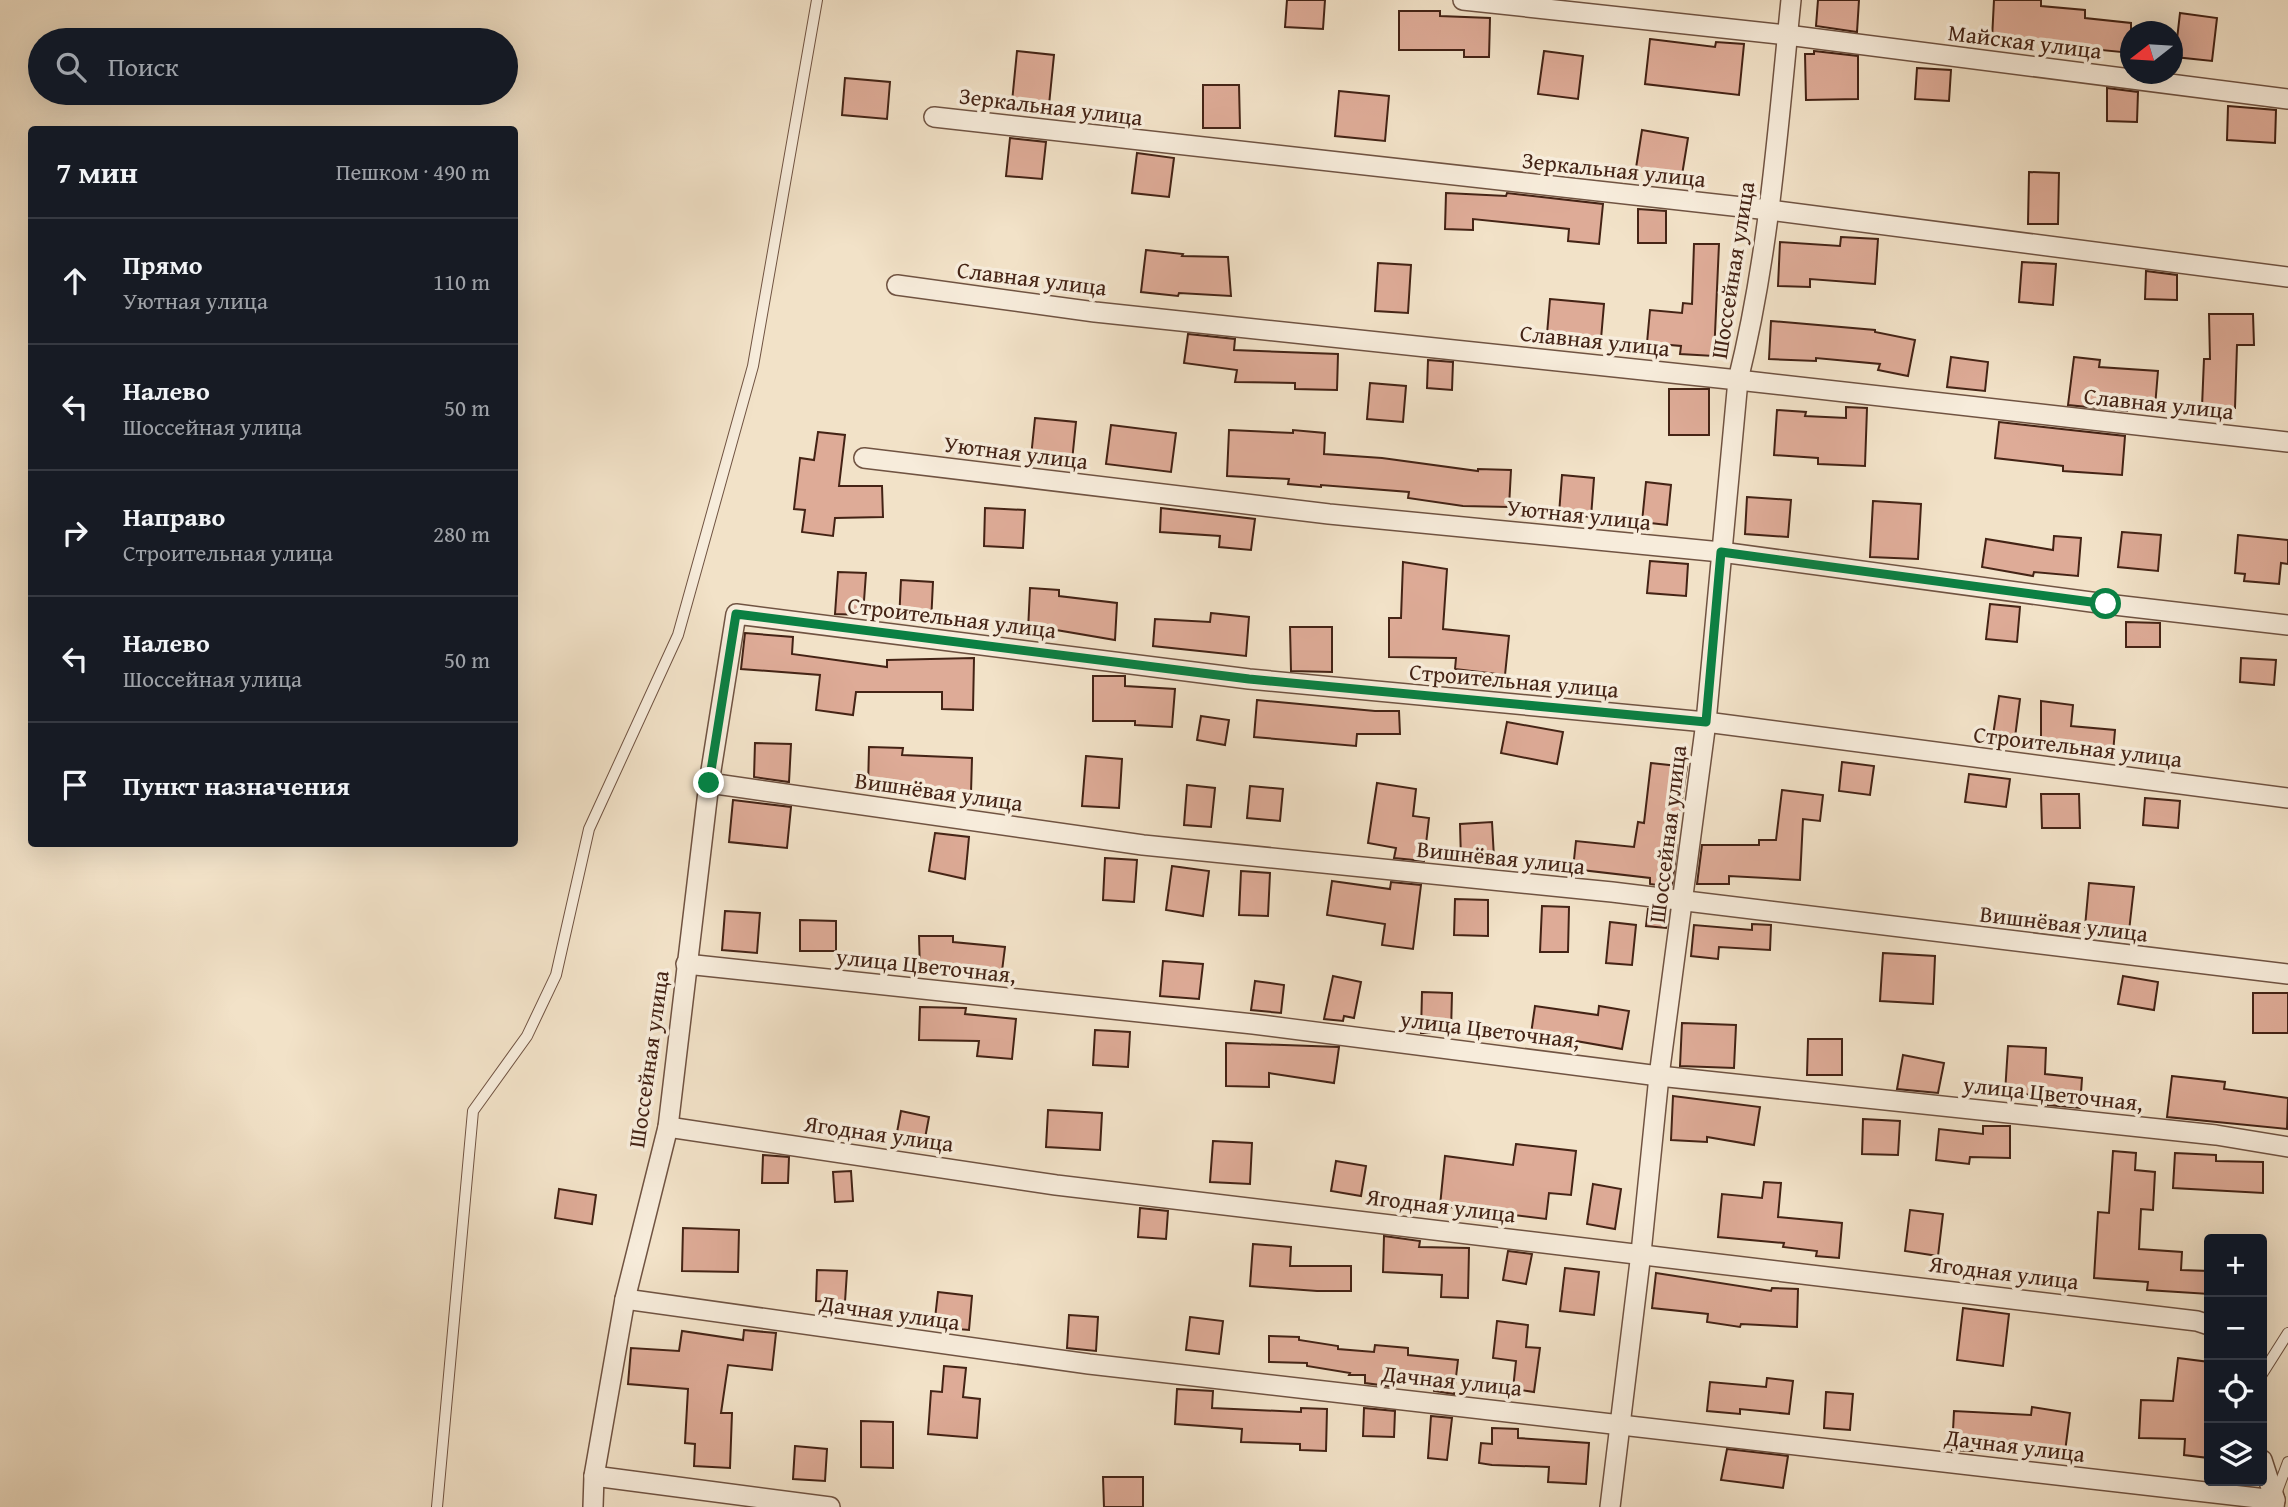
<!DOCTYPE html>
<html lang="ru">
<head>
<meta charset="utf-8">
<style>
	body { margin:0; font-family:"Gentium Book Plus",serif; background:#242831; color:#f1f3f6 }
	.controls { position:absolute; right:21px; bottom:21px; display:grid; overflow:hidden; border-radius:7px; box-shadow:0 7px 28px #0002 }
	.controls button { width:63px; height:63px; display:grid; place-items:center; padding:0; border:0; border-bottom:2px solid #363941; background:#171b24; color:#f1f3f6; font:35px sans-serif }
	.compass { position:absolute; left:2120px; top:21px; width:63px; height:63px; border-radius:50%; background:#171b24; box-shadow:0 7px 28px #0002; rotate:253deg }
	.stop { position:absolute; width:21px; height:21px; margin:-16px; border:5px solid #0b8043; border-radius:50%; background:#fff }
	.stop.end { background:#0b8043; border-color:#fff; box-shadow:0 2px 7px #0008 }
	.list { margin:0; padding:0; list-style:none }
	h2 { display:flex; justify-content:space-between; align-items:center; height:91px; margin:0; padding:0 28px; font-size:30px }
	h2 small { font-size:23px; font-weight:400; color:#9ea1a6 }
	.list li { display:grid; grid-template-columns:46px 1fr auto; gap:21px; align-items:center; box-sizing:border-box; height:126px; padding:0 28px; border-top:2px solid #363941 }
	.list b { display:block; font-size:26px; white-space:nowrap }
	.list p { margin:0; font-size:23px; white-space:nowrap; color:#9ea1a6 }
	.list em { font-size:23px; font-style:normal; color:#9ea1a6 }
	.icon { flex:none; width:38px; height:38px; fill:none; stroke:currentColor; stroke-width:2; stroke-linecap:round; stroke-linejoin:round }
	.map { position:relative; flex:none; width:2288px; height:1507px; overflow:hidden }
	.search { position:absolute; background:#171b24; box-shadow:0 7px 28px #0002; left:28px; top:28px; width:490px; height:77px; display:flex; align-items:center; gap:18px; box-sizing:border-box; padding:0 24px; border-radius:38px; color:#9ea1a6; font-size:26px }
	.panel { position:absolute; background:#171b24; box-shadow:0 7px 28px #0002; left:28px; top:126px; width:490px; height:721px; border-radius:7px }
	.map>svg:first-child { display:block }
</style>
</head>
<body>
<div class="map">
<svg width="2288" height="1507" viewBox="0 0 2288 1507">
	<rect width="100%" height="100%" fill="#f2e2c8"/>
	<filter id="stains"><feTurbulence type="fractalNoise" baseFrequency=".00286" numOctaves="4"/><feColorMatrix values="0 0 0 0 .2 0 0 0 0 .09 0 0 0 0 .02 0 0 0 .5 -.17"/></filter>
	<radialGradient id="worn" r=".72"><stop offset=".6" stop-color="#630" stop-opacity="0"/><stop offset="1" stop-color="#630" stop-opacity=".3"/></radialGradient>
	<!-- building -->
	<g fill="#deab97" stroke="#442315" stroke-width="2">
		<polygon points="1287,0 1325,0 1323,29 1285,27"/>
		<polygon points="1818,0 1859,0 1857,32 1816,26"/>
		<polygon points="1994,0 2041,0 2041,6 2085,10 2085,18 2131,23 2131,53 2082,48 2082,51 2054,49 2054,43 1992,39"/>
		<polygon points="1399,11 1440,11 1440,16 1490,18 1489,57 1464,57 1464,50 1399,50"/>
		<polygon points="2180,13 2217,18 2212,61 2175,57"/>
		<polygon points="1650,39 1715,47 1716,42 1744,44 1739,95 1645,84"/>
		<polygon points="1017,51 1054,55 1049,105 1012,102"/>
		<polygon points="1544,51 1583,56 1578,99 1538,94"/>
		<polygon points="1814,51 1858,56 1858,99 1806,100 1805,54 1814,54"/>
		<polygon points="1917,68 1951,70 1949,101 1915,99"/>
		<polygon points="845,78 890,82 887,119 842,115"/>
		<polygon points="1203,85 1239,85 1240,128 1203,128"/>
		<polygon points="2107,88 2138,92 2137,122 2107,121"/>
		<polygon points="1339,91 1389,96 1385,141 1335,136"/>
		<polygon points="2228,106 2276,110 2275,143 2227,140"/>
		<polygon points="1642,130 1688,138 1682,175 1636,168"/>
		<polygon points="1010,138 1046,142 1042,179 1006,176"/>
		<polygon points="1137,153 1174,158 1169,197 1132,193"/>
		<polygon points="2029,172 2059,173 2058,224 2028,224"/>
		<polygon points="1446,193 1506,196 1507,193 1603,204 1599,244 1568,241 1569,229 1473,219 1473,230 1445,229"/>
		<polygon points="1638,209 1666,211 1666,243 1638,243"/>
		<polygon points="1841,237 1878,239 1875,284 1810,279 1810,287 1778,286 1780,242 1840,246"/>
		<polygon points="1694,244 1719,244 1714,356 1680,354 1681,346 1647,343 1650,310 1682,313 1683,303 1692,304"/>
		<polygon points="1146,250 1183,254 1182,256 1228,257 1231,296 1179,293 1178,296 1141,292"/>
		<polygon points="2022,262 2056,264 2053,305 2019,302"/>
		<polygon points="1378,263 1411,265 1408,313 1375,311"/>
		<polygon points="2146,271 2177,275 2177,300 2145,299"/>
		<polygon points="1550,299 1604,304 1601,339 1547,334"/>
		<polygon points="2209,314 2253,314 2254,345 2237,345 2235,408 2202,407 2204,359 2210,359"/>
		<polygon points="1771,321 1875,330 1875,332 1915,340 1908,376 1878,370 1880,364 1816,358 1816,361 1769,359"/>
		<polygon points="1188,334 1235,339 1234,350 1338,354 1337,390 1295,389 1295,383 1235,382 1237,370 1184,363"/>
		<polygon points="1951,357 1988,362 1985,391 1947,387"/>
		<polygon points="2074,357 2100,360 2099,367 2158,371 2155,407 2127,405 2127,411 2068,405"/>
		<polygon points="1428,360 1453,362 1452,390 1427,388"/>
		<polygon points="1370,383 1406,386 1403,422 1367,419"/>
		<rect x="1669" y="389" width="40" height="46"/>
		<polygon points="1846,407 1867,408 1865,466 1818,464 1818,458 1774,455 1777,410 1806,412 1805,416 1846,418"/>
		<polygon points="1035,418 1076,422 1072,461 1031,457"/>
		<polygon points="1999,422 2125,436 2122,475 2063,471 2063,466 1995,458"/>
		<polygon points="1111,425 1176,433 1171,472 1106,464"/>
		<polygon points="1229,430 1293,433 1293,430 1325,433 1324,454 1382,458 1478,471 1478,469 1511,470 1509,507 1463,506 1408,498 1409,492 1321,485 1321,487 1288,484 1289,479 1227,476"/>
		<polygon points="818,432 845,435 839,486 882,486 883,517 835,518 833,536 802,532 805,510 794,509 800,458 814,460"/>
		<polygon points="1562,475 1594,478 1591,517 1559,514"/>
		<polygon points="1646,482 1671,485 1667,525 1642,522"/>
		<polygon points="1747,497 1791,500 1788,537 1745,534"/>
		<polygon points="1873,501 1921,504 1918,559 1870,557"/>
		<polygon points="985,508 1025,510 1023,548 984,546"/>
		<polygon points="1161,508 1255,519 1251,550 1219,547 1220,536 1160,532"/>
		<polygon points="2122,532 2161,535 2158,571 2118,567"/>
		<polygon points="2238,535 2288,540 2288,564 2281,563 2279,584 2244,581 2245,574 2235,573"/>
		<polygon points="2054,536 2081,538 2078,576 2034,572 2033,576 1982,567 1986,539 2053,550"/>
		<polygon points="1650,561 1688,564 1686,596 1647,593"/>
		<polygon points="1403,562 1447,569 1443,629 1509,636 1505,675 1455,669 1456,658 1389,657 1389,618 1401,618"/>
		<polygon points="838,572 866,573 863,615 835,614"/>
		<polygon points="901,580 933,582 931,623 899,621"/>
		<polygon points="1030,588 1059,590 1059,596 1117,603 1115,640 1056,630 1056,633 1028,631"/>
		<polygon points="1990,604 2020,607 2017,642 1986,639"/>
		<polygon points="1211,613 1249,617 1246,656 1153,646 1155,619 1210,622"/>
		<polygon points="2126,622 2160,623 2160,647 2126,647"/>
		<polygon points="1290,627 1332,627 1332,672 1291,671"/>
		<polygon points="745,633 793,637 792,654 887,667 887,660 974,658 973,710 942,709 942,692 856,692 853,715 816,710 820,675 741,669"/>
		<polygon points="2241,658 2276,660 2274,685 2240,682"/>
		<polygon points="1093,676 1125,676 1125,686 1175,689 1172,727 1135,725 1135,721 1093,721"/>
		<polygon points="1999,696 2020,699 2014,745 1992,742"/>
		<polygon points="1257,700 1375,711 1399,711 1400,734 1357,734 1356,746 1254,737"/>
		<polygon points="2041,701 2073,705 2071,726 2115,730 2113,753 2041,745"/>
		<polygon points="1201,716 1229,720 1225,745 1197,740"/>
		<polygon points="1507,722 1563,732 1557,764 1501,753"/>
		<polygon points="755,743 791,744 789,782 754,777"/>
		<polygon points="869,747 903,748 902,755 972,758 971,793 868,788"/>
		<polygon points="1086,756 1122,759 1119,808 1082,806"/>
		<polygon points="1842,762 1874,766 1870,795 1839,791"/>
		<polygon points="1651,763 1687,767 1675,845 1677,845 1672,887 1650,884 1650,878 1573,869 1576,841 1634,847 1638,822 1644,823"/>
		<polygon points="1969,774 2010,779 2006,807 1965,802"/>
		<polygon points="1377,783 1416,789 1413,816 1429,818 1424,861 1394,858 1396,848 1368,843"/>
		<polygon points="1187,785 1215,788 1211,827 1184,825"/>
		<polygon points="1250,786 1283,789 1280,821 1247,818"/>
		<polygon points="1782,790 1823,795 1820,821 1803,819 1800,880 1729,876 1729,884 1697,884 1702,845 1759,845 1759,840 1776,840"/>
		<polygon points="2041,794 2079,794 2080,828 2042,828"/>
		<polygon points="2145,798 2180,801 2178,828 2143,825"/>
		<polygon points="733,800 791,807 787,848 729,842"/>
		<polygon points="1492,822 1494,858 1461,860 1460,824"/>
		<polygon points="935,833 969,837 965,879 929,871"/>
		<polygon points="1105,858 1137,860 1134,902 1103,900"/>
		<polygon points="1172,866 1209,871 1203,916 1166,910"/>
		<polygon points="1241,871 1270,873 1268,916 1239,915"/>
		<polygon points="1332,881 1390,889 1391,882 1421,885 1413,949 1382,945 1385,924 1327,915"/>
		<polygon points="2089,883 2134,887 2129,931 2085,927"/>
		<polygon points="1455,899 1488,900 1488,936 1454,935"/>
		<polygon points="1542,906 1569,907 1568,952 1540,952"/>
		<polygon points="1648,909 1669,911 1666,928 1646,926"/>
		<polygon points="725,911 760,913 757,953 722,950"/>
		<polygon points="800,920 836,921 836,951 800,951"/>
		<polygon points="1610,922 1636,925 1632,965 1606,963"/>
		<polygon points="1752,924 1771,925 1770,950 1719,947 1718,959 1691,956 1694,925 1752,930"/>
		<polygon points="919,936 953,936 953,942 1005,947 1001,979 972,976 972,970 920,971"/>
		<polygon points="1883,953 1935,956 1933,1004 1880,1001"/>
		<polygon points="1163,961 1203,964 1199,999 1160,996"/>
		<polygon points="1333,976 1361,982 1354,1018 1344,1016 1343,1021 1324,1019"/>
		<polygon points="2123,976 2158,982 2154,1010 2118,1004"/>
		<polygon points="1255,981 1284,985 1281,1013 1251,1010"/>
		<polygon points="1422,992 1452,993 1451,1033 1421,1033"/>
		<rect x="2253" y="993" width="35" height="40"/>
		<polygon points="1535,1006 1598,1015 1599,1006 1629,1011 1622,1049 1570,1040 1569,1046 1530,1041"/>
		<polygon points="920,1007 966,1008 965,1014 1016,1019 1012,1059 977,1056 979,1041 919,1040"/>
		<polygon points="1682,1023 1736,1025 1734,1068 1680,1066"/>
		<polygon points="1095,1030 1130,1032 1128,1067 1093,1065"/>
		<polygon points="1808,1039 1842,1039 1842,1075 1807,1075"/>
		<polygon points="1226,1043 1339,1047 1334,1083 1269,1073 1269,1087 1226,1086"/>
		<polygon points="2008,1046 2046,1048 2045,1074 2082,1078 2080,1108 2048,1105 2048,1096 2005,1093"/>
		<polygon points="1903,1055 1944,1063 1938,1093 1897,1089"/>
		<polygon points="2172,1076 2225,1082 2224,1089 2288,1098 2287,1129 2167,1117"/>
		<polygon points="1673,1096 1760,1107 1754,1145 1707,1137 1707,1142 1671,1140"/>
		<polygon points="1048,1110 1102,1113 1100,1150 1046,1147"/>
		<polygon points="901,1111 929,1117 923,1149 895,1143"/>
		<polygon points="1863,1119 1900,1121 1898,1155 1862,1154"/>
		<polygon points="1983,1126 2010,1126 2010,1158 1970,1157 1969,1164 1936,1160 1939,1129 1983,1134"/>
		<polygon points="1213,1141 1252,1143 1250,1184 1210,1182"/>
		<polygon points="1516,1144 1576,1151 1571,1195 1549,1193 1546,1219 1440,1206 1445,1156 1513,1165"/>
		<polygon points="2113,1151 2136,1153 2135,1170 2155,1172 2153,1210 2141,1209 2139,1249 2182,1252 2181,1270 2209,1271 2209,1294 2147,1290 2148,1282 2094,1278 2098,1212 2109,1213"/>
		<polygon points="2175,1153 2216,1155 2216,1161 2263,1162 2263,1193 2173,1188"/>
		<polygon points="763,1155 789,1157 788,1183 762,1183"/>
		<polygon points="1336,1161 1366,1166 1361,1196 1331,1191"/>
		<polygon points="851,1171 853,1201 835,1202 833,1172"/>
		<polygon points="1764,1182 1781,1183 1778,1217 1842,1223 1839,1258 1816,1256 1817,1251 1783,1247 1784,1243 1718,1237 1722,1194 1762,1198"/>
		<polygon points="1593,1184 1621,1189 1615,1229 1587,1224"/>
		<polygon points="559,1189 596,1195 592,1224 555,1218"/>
		<polygon points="1140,1208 1168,1211 1166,1239 1138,1237"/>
		<polygon points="1910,1210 1943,1214 1938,1256 1905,1251"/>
		<polygon points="683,1228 739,1230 738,1272 682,1271"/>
		<polygon points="1384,1236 1420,1241 1419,1247 1469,1248 1468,1298 1441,1297 1442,1275 1383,1272"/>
		<polygon points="1253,1244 1291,1247 1290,1266 1351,1266 1351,1291 1317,1291 1250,1286"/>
		<polygon points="1508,1251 1532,1254 1526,1284 1503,1280"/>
		<polygon points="1565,1268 1599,1272 1594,1315 1560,1311"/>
		<polygon points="817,1270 847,1271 845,1302 816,1301"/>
		<polygon points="1656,1273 1771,1291 1772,1288 1798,1289 1797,1327 1741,1324 1740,1327 1707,1322 1708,1314 1652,1308"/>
		<polygon points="938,1292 972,1296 969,1330 934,1327"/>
		<polygon points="1963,1308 2009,1314 2003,1366 1957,1360"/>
		<polygon points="1069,1315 1098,1317 1096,1351 1067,1348"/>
		<polygon points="1190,1317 1223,1321 1219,1354 1186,1350"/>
		<polygon points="1497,1321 1528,1325 1526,1347 1540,1348 1534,1392 1513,1389 1516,1361 1493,1358"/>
		<polygon points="744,1330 776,1333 772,1370 728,1365 721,1413 732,1413 730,1468 694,1466 695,1444 685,1443 688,1389 628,1384 631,1348 679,1351 682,1331 743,1340"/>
		<polygon points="1269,1336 1299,1337 1299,1340 1338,1346 1338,1349 1374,1352 1375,1345 1408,1348 1408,1355 1458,1360 1454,1394 1434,1391 1434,1381 1396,1377 1396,1387 1365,1383 1365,1375 1349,1375 1350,1373 1307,1366 1307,1363 1269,1362"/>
		<polygon points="2178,1358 2209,1362 2209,1397 2206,1421 2209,1422 2209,1458 2184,1455 2185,1439 2139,1438 2141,1400 2173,1401"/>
		<polygon points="944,1366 966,1368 963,1397 980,1399 977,1438 928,1434 931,1391 942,1392"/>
		<polygon points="1767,1378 1793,1381 1789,1414 1740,1409 1740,1414 1707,1411 1710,1382 1766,1387"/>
		<polygon points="1177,1389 1213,1391 1212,1408 1301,1412 1301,1408 1327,1409 1326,1451 1300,1450 1300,1444 1241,1442 1242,1429 1175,1424"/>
		<polygon points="1826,1392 1853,1394 1850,1430 1824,1428"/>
		<polygon points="2032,1407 2070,1413 2065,1452 1996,1442 1995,1452 1952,1450 1954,1411 2031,1415"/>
		<polygon points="1364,1408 1395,1411 1394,1437 1363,1436"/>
		<polygon points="1431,1416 1452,1418 1447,1460 1428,1458"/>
		<polygon points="861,1421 893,1422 893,1468 861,1467"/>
		<polygon points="1492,1428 1518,1429 1518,1438 1589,1443 1586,1484 1548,1482 1549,1467 1492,1465 1479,1463 1481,1443 1492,1444"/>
		<polygon points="795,1446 827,1449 825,1481 793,1479"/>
		<polygon points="1727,1449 1788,1456 1783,1488 1721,1480"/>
		<polygon points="1103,1477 1143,1477 1143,1507 1104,1507"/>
	</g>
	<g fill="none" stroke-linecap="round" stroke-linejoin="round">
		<!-- lane casing -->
		<g stroke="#705342" stroke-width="12">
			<g id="lane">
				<polyline points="2262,1374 2288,1333"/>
				<polyline points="2276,1494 2288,1462"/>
				<polyline points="437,1507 473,1111 527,1036 556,975 589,829 678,635 753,366 817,0"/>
			</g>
		</g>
		<!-- street casing -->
		<g stroke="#705342" stroke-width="22">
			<g id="street">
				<polyline points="1463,0 1787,35 2288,99"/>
				<polyline points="934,117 1769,210 2288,277"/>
				<polyline points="897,285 1095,312 1738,380 2288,442"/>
				<polyline points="864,458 1329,514 1721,552 2106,604 2288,625"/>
				<polyline points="709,783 1143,845 1612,892 2288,974"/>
				<polyline points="686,964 1253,1024 1659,1076 2216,1135 2288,1147"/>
				<polyline points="668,1127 1056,1185 2197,1321 2209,1325"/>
				<polyline points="625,1299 1089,1364 2275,1500"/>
				<polyline points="2262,1460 2275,1500 2274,1507"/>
				<polyline points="594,1476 830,1507"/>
				<polyline points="593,1507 594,1476 625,1299 668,1127 709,783 736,614 1249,679 1706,722 2288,798"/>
				<path d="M1610,1507L1641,1253L1659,1076L1706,722L1738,380C1769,256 1778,127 1791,0"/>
			</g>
		</g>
		<!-- lane -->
		<use href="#lane" stroke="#f7ecdb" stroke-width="10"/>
		<!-- street -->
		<use href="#street" stroke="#f7ecdb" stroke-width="19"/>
	</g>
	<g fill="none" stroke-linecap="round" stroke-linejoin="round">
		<!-- route -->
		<polyline stroke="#0b8043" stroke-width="9" points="709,783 736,614 1249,679 1706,722 1721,552 2106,604"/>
	</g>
	<g text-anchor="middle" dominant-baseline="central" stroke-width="7" stroke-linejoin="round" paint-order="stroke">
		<!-- street labels -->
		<g font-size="23" fill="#442315" stroke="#f7ecdb">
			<text transform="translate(2025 41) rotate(7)">Майская улица</text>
			<text transform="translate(1051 106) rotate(7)">Зеркальная улица</text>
			<text transform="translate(1614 169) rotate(6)">Зеркальная улица</text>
			<text transform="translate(1732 270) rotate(-81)">Шоссейная улица</text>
			<text transform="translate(1032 278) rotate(7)">Славная улица</text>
			<text transform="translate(1595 340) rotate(6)">Славная улица</text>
			<text transform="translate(2159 403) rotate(6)">Славная улица</text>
			<text transform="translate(1016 452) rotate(7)">Уютная улица</text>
			<text transform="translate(1579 514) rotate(6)">Уютная улица</text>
			<text transform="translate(952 617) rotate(7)">Строительная улица</text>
			<text transform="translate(1514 680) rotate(5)">Строительная улица</text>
			<text transform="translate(2078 746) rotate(7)">Строительная улица</text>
			<text transform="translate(939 791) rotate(8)">Вишнёвая улица</text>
			<text transform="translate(1667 834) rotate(-83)">Шоссейная улица</text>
			<text transform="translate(1501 857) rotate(6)">Вишнёвая улица</text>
			<text transform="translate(2064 923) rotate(7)">Вишнёвая улица</text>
			<text transform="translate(926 965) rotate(6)">улица Цветочная,</text>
			<text transform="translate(1490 1029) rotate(7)">улица Цветочная,</text>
			<text transform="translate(648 1059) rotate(-82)">Шоссейная улица</text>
			<text transform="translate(2053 1093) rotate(6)">улица Цветочная,</text>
			<text transform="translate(879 1133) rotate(8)">Ягодная улица</text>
			<text transform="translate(1441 1205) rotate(7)">Ягодная улица</text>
			<text transform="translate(2004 1272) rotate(7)">Ягодная улица</text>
			<text transform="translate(890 1312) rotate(8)">Дачная улица</text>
			<text transform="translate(1452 1380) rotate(6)">Дачная улица</text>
			<text transform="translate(2015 1445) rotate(7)">Дачная улица</text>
		</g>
	</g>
	<rect width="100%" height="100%" filter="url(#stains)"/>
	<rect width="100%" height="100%" fill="url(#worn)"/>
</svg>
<div class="controls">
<button>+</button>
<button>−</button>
<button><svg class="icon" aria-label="locate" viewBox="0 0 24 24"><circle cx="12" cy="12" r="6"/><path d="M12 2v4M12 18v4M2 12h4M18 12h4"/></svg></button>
<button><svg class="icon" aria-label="layers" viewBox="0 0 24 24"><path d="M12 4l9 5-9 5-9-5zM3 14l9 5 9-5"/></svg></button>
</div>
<svg class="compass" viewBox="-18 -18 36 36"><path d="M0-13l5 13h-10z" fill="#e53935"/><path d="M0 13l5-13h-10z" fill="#9ea1a6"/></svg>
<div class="stop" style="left:2106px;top:604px"></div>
<div class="stop end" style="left:709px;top:783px"></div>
<div class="search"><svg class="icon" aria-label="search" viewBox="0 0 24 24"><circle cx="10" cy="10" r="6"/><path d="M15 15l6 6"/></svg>Поиск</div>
<section class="panel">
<h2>7 мин<small>Пешком · 490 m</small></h2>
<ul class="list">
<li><svg class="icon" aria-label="ahead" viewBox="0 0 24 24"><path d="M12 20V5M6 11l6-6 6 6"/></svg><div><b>Прямо</b><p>Уютная улица</p></div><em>110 m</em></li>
<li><svg class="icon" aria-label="left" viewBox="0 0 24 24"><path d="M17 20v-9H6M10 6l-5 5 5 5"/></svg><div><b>Налево</b><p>Шоссейная улица</p></div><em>50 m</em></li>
<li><svg class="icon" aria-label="right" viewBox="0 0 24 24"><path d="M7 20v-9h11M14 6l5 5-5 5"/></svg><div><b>Направо</b><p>Строительная улица</p></div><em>280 m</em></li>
<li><svg class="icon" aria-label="left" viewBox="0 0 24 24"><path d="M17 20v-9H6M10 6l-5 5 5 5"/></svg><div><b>Налево</b><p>Шоссейная улица</p></div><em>50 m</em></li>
<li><svg class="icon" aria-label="arrive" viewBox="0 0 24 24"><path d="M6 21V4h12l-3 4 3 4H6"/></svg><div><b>Пункт назначения</b></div></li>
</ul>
</section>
</div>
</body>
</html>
